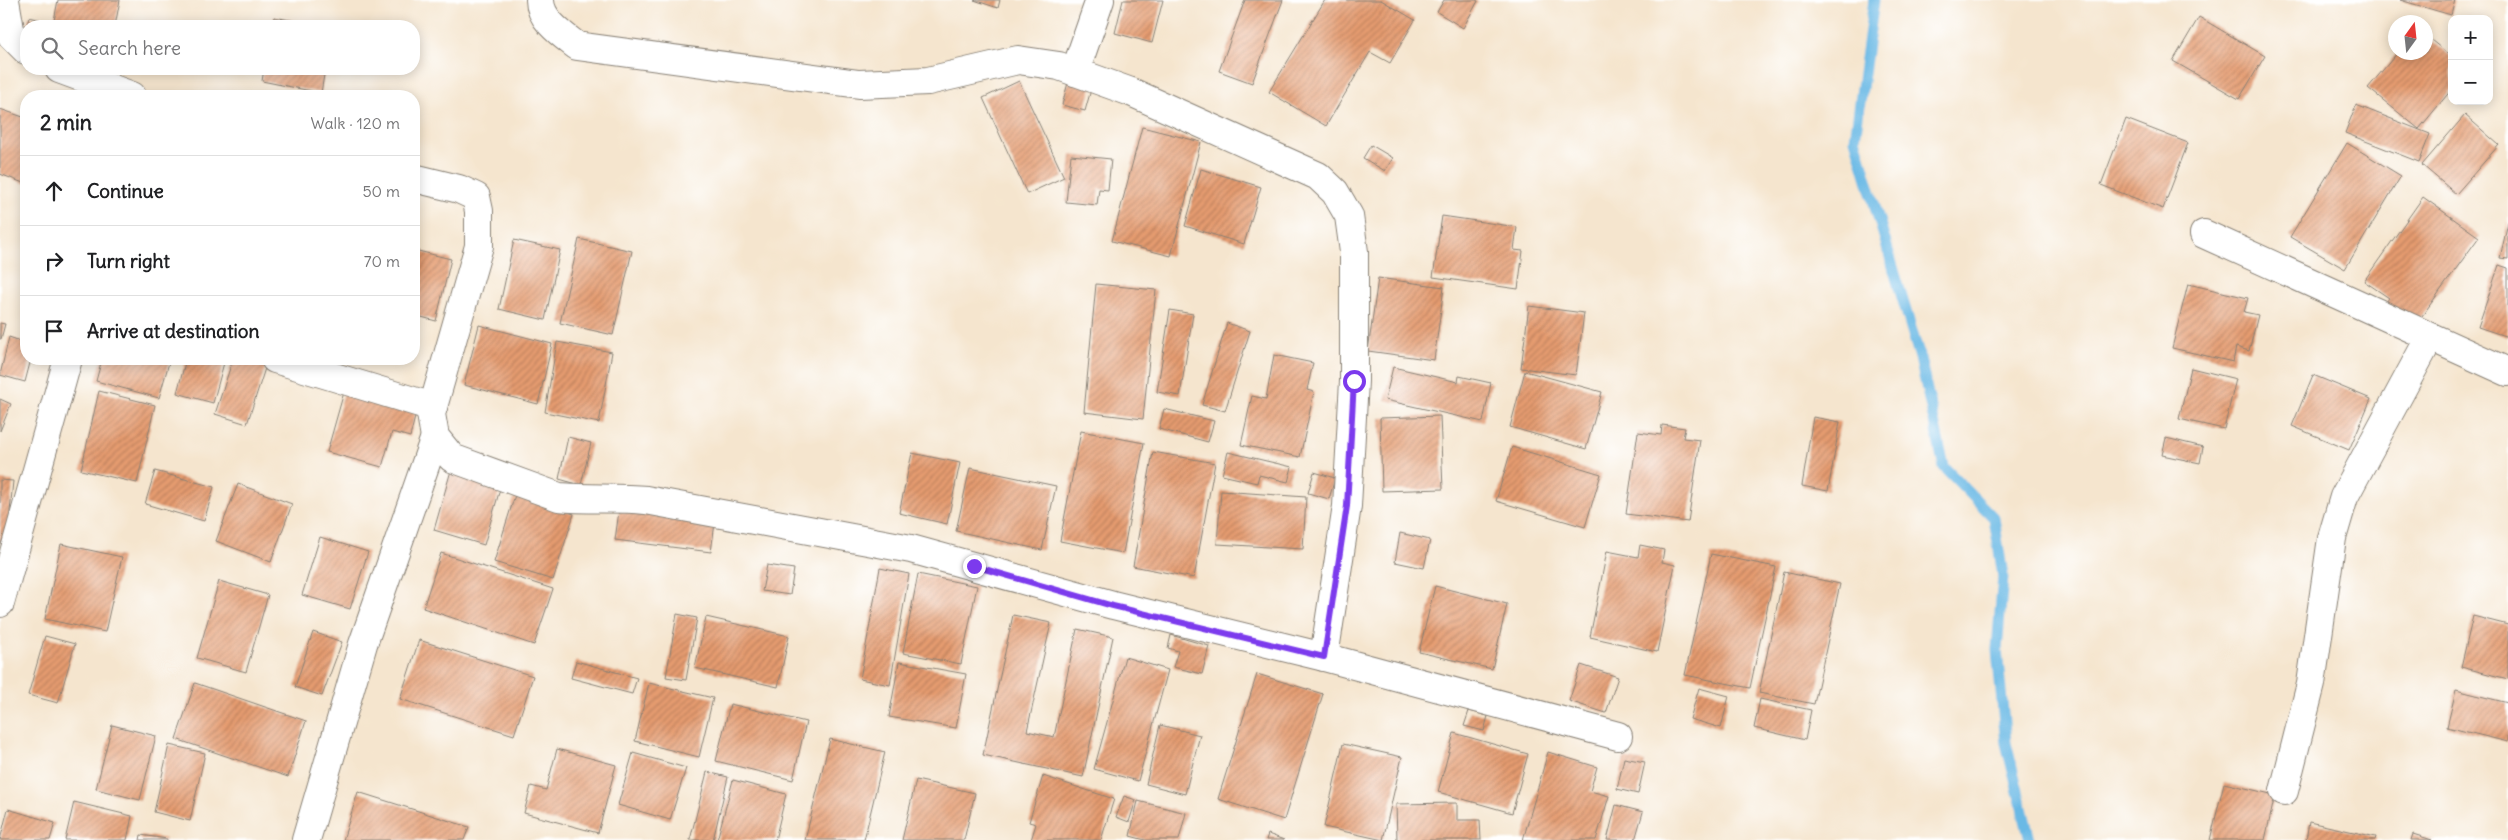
<!DOCTYPE html>
<html lang="en">
<head>
<meta charset="utf-8">
<style>
	body { margin:0; font-family:Delius,sans-serif; background:#f2f2f2; color:#202124 }
	.controls { position:absolute; right:15px; top:15px; display:grid; overflow:hidden; border-radius:10px; box-shadow:0 2px 12px #0003 }
	.controls button { width:45px; height:45px; display:grid; place-items:center; padding:0; border:0; border-bottom:1px solid #e0e0e0; background:#fff; color:#202124; font:25px sans-serif }
	.compass { position:absolute; left:2388px; top:15px; width:45px; height:45px; border-radius:50%; background:#fff; box-shadow:0 2px 12px #0003; rotate:15deg }
	.stop { position:absolute; width:15px; height:15px; margin:-11px; border:4px solid #7c3aed; border-radius:50%; background:#fff }
	.stop.end { background:#7c3aed; border-color:#fff; box-shadow:0 1px 5px #0008 }
	.list { margin:0; padding:0; list-style:none }
	h2 { display:flex; justify-content:space-between; align-items:center; height:65px; margin:0; padding:0 20px; font-size:21px }
	h2 small { font-size:16px; font-weight:400; color:#757577 }
	.list li { display:grid; grid-template-columns:32px 1fr auto; gap:15px; align-items:center; box-sizing:border-box; height:70px; padding:0 20px; border-top:1px solid #e0e0e0 }
	.list b { display:block; font-size:19px; white-space:nowrap }
	.list em { font-size:16px; font-style:normal; color:#757577 }
	.icon { flex:none; width:28px; height:28px; fill:none; stroke:currentColor; stroke-width:2; stroke-linecap:round; stroke-linejoin:round }
	.map { position:relative; flex:none; width:2508px; height:840px; overflow:hidden }
	.search { position:absolute; background:#fff; box-shadow:0 2px 12px #0003; left:20px; top:20px; width:400px; height:55px; display:flex; align-items:center; gap:12px; box-sizing:border-box; padding:0 18px; border-radius:20px; color:#757577; font-size:19px }
	.panel { position:absolute; background:#fff; box-shadow:0 2px 12px #0003; left:20px; top:90px; width:400px; height:275px; border-radius:20px }
	.map>svg:first-child { display:block }
</style>
</head>
<body>
<div class="map">
<svg width="2508" height="840" viewBox="0 0 2508 840">
	<defs>
		<pattern id="building-hatch" width="6" height="6" patternUnits="userSpaceOnUse" patternTransform="scale(1.25)"><rect width="6" height="6" fill="#e59b70"/><path d="M-1 1l2-2M0 6l6-6M5 7l2-2" fill="none" stroke="#b97e5b"/></pattern>
	</defs>
	<rect width="100%" height="100%" fill="#fff"/>
	<filter id="ink" filterUnits="userSpaceOnUse"><feTurbulence type="fractalNoise" baseFrequency=".02" numOctaves="2"/><feDisplacementMap in="SourceGraphic" scale="10" xChannelSelector="R" yChannelSelector="G"/><feConvolveMatrix kernelMatrix="1 2 1 2 8 2 1 2 1" color-interpolation-filters="sRGB"/></filter>
	<filter id="wash" filterUnits="userSpaceOnUse"><feTurbulence type="fractalNoise" baseFrequency=".0096" numOctaves="4" result="noise"/><feDisplacementMap in="SourceGraphic" scale="20" xChannelSelector="R" yChannelSelector="G"/><feGaussianBlur stdDeviation="1.12" result="paint"/><feColorMatrix in="noise" values="0 0 0 0 0 0 0 0 0 0 0 0 0 0 0 0 0 1.4 0 .05"/><feComposite in="paint" operator="in"/></filter>
	<g filter="url(#wash)">
		<rect width="100%" height="100%" fill="#f5e5ce"/>
		<g fill="none" stroke-linecap="round" stroke-linejoin="round">
			<!-- stream -->
			<polyline stroke="#6ab9e5" stroke-width="11" points="1874,0 1855,139 1920,358 1944,467 1994,518 2003,576 1997,650 2006,743 2030,840"/>
		</g>
		<g id="blocks">
			<!-- building -->
			<g fill="url(#building-hatch)">
				<polygon points="58,0 120,0 115,26 53,26"/>
				<polygon points="974,0 1000,0 998,8"/>
				<polygon points="1123,0 1163,0 1152,43 1115,33"/>
				<polygon points="1245,0 1283,0 1252,83 1219,71"/>
				<polygon points="1325,0 1381,0 1415,20 1390,63 1370,52 1326,126 1269,92"/>
				<polygon points="1444,0 1476,0 1478,1 1463,28 1437,12"/>
				<polygon points="2400,0 2455,0 2451,15"/>
				<polygon points="29,17 51,22 51,26 27,26"/>
				<polygon points="274,17 317,25 317,26 272,26"/>
				<polygon points="2199,17 2265,56 2239,99 2173,61"/>
				<polygon points="2426,36 2452,57 2452,89 2419,129 2368,88 2398,52 2426,52"/>
				<polygon points="264,69 325,69 321,93 262,81"/>
				<polygon points="1069,79 1092,86 1085,111 1062,105"/>
				<polygon points="1019,81 1064,177 1027,194 983,98"/>
				<polygon points="2356,105 2430,134 2419,162 2345,133"/>
				<polygon points="0,109 26,118 26,184 0,174"/>
				<polygon points="2465,115 2499,145 2456,194 2422,165"/>
				<polygon points="2126,119 2188,143 2163,209 2101,185"/>
				<polygon points="1142,127 1201,142 1171,256 1112,241"/>
				<polygon points="2347,143 2401,176 2345,269 2290,237"/>
				<polygon points="1371,145 1393,158 1385,171 1363,158"/>
				<polygon points="1071,155 1111,159 1108,190 1099,189 1097,205 1066,202"/>
				<polygon points="1201,169 1261,187 1244,244 1185,226"/>
				<polygon points="2423,197 2479,237 2414,327 2384,305 2389,298 2364,281"/>
				<polygon points="1442,216 1517,227 1514,250 1523,251 1518,289 1433,277"/>
				<polygon points="2508,222 2508,259 2500,258"/>
				<polygon points="579,239 632,251 613,335 560,323"/>
				<polygon points="514,240 560,250 545,320 499,309"/>
				<polygon points="414,250 451,259 436,321 414,315"/>
				<polygon points="2499,265 2508,268 2508,337 2478,327"/>
				<polygon points="1378,278 1444,287 1434,360 1368,351"/>
				<polygon points="1096,284 1156,290 1143,419 1084,412"/>
				<polygon points="2188,284 2248,298 2244,312 2258,315 2249,351 2236,347 2233,362 2172,348"/>
				<polygon points="1529,306 1584,313 1576,375 1521,368"/>
				<polygon points="1170,310 1193,314 1180,396 1157,392"/>
				<polygon points="0,323 5,324 1,339 0,339"/>
				<polygon points="1227,323 1250,331 1225,411 1202,405"/>
				<polygon points="479,325 552,344 538,404 464,385"/>
				<polygon points="9,337 26,343 26,359 31,359 25,382 0,375"/>
				<polygon points="557,342 612,352 599,423 545,412"/>
				<polygon points="1274,355 1313,363 1307,390 1314,392 1300,457 1241,445 1252,396 1266,399"/>
				<polygon points="102,359 170,359 159,398 96,381"/>
				<polygon points="186,359 225,359 213,403 177,393"/>
				<polygon points="233,359 257,359 267,362 247,424 215,414"/>
				<polygon points="1393,367 1458,382 1459,376 1491,383 1483,422 1385,400"/>
				<polygon points="2191,368 2236,379 2224,429 2179,419"/>
				<polygon points="1525,371 1602,392 1586,449 1510,427"/>
				<polygon points="2313,375 2371,399 2349,450 2292,426"/>
				<polygon points="99,391 155,405 137,483 81,470"/>
				<polygon points="344,392 416,413 410,437 392,432 382,467 327,452"/>
				<polygon points="0,399 11,404 0,431"/>
				<polygon points="1164,409 1214,421 1208,442 1159,429"/>
				<polygon points="1440,416 1443,489 1382,491 1380,418"/>
				<polygon points="1813,417 1840,422 1828,491 1802,486"/>
				<polygon points="1662,425 1685,428 1683,438 1700,440 1688,522 1626,514 1638,432 1661,435"/>
				<polygon points="1081,431 1144,443 1123,553 1060,541"/>
				<polygon points="568,437 591,443 581,485 559,479"/>
				<polygon points="2166,438 2203,447 2200,463 2162,455"/>
				<polygon points="1512,447 1601,474 1585,527 1496,501"/>
				<polygon points="1153,452 1215,463 1194,578 1133,566"/>
				<polygon points="1228,452 1292,467 1288,482 1259,475 1257,483 1222,475"/>
				<polygon points="912,453 960,463 947,524 899,513"/>
				<polygon points="452,467 502,482 484,545 434,530"/>
				<polygon points="970,468 1056,486 1042,550 956,531"/>
				<polygon points="155,471 214,487 204,521 145,504"/>
				<polygon points="1314,472 1335,478 1329,499 1308,493"/>
				<polygon points="0,480 13,481 7,543 0,542"/>
				<polygon points="238,484 292,504 271,562 216,541"/>
				<polygon points="1221,491 1306,497 1303,549 1217,544"/>
				<polygon points="515,495 574,514 553,580 494,562"/>
				<polygon points="619,511 715,523 711,552 615,540"/>
				<polygon points="1400,533 1430,540 1424,568 1395,562"/>
				<polygon points="320,537 368,552 350,609 302,595"/>
				<polygon points="61,544 122,557 105,632 45,619"/>
				<polygon points="1640,545 1664,550 1662,562 1675,565 1657,652 1590,637 1607,551 1638,557"/>
				<polygon points="441,553 553,589 534,645 423,608"/>
				<polygon points="1711,554 1776,567 1750,688 1685,675"/>
				<polygon points="767,565 794,569 790,595 762,591"/>
				<polygon points="880,568 909,574 890,685 860,679"/>
				<polygon points="1784,572 1840,584 1814,704 1759,693"/>
				<polygon points="918,574 977,586 961,664 903,653"/>
				<polygon points="219,581 268,595 246,672 197,658"/>
				<polygon points="1435,586 1507,604 1492,669 1419,652"/>
				<polygon points="677,614 697,618 686,680 666,677"/>
				<polygon points="1013,615 1051,623 1027,731 1054,737 1077,629 1113,637 1083,777 983,755"/>
				<polygon points="2473,616 2508,625 2508,679 2461,667"/>
				<polygon points="706,617 789,636 778,687 695,668"/>
				<polygon points="313,632 342,642 322,696 295,687"/>
				<polygon points="1171,635 1209,646 1202,674 1173,667 1178,651 1168,648"/>
				<polygon points="45,636 75,644 58,703 28,695"/>
				<polygon points="419,640 533,676 514,735 400,699"/>
				<polygon points="1125,657 1168,670 1138,781 1094,769"/>
				<polygon points="576,661 637,678 632,694 571,678"/>
				<polygon points="899,662 966,674 956,728 889,717"/>
				<polygon points="1581,665 1618,677 1606,713 1569,701"/>
				<polygon points="1257,674 1323,694 1284,820 1218,799"/>
				<polygon points="195,683 306,721 288,777 176,739"/>
				<polygon points="649,683 713,698 699,757 635,741"/>
				<polygon points="1699,688 1729,696 1721,728 1690,719"/>
				<polygon points="2456,690 2508,703 2508,742 2447,727"/>
				<polygon points="1760,699 1811,710 1805,740 1754,728"/>
				<polygon points="730,704 806,722 793,780 716,761"/>
				<polygon points="1469,711 1488,716 1484,731 1464,726"/>
				<polygon points="112,725 156,736 140,800 96,789"/>
				<polygon points="1160,725 1200,735 1185,794 1146,784"/>
				<polygon points="1454,733 1528,754 1512,813 1438,792"/>
				<polygon points="830,739 885,752 864,840 805,840"/>
				<polygon points="1343,744 1402,757 1383,840 1324,827"/>
				<polygon points="169,745 205,753 190,821 154,812"/>
				<polygon points="557,749 616,765 598,833 524,813 531,786 546,790"/>
				<polygon points="1548,752 1597,767 1590,791 1609,796 1596,840 1523,840"/>
				<polygon points="633,753 686,768 670,820 618,805"/>
				<polygon points="1624,758 1645,762 1638,794 1617,789"/>
				<polygon points="707,772 728,777 713,840 690,840"/>
				<polygon points="1043,776 1114,799 1101,840 1031,840 1036,824 1029,822"/>
				<polygon points="733,780 786,794 775,840 717,840"/>
				<polygon points="916,780 975,793 964,840 902,840"/>
				<polygon points="2224,783 2275,795 2265,840 2210,840"/>
				<polygon points="358,792 469,827 464,840 343,840"/>
				<polygon points="1124,796 1136,800 1129,822 1116,817"/>
				<polygon points="1138,801 1186,813 1179,840 1145,840 1130,836"/>
				<polygon points="74,802 132,816 127,840 65,840"/>
				<polygon points="1457,803 1457,820 1480,820 1481,840 1397,840 1396,804"/>
				<polygon points="1616,805 1643,812 1635,840 1607,840"/>
				<polygon points="8,809 55,823 50,840 0,840"/>
				<polygon points="2309,822 2376,837 2375,840 2306,840"/>
				<polygon points="1268,834 1284,840 1266,840"/>
				<polygon points="2413,834 2432,840 2411,840"/>
				<polygon points="141,835 167,839 167,840 140,840"/>
			</g>
		</g>
	</g>
	<g filter="url(#ink)">
		<use href="#blocks" fill-opacity="0" stroke="#888075" stroke-width="1"/>
		<g fill="none" stroke-linecap="round" stroke-linejoin="round">
			<!-- minor casing -->
			<g stroke="#888075" stroke-width="30">
				<g id="minor">
					<polyline points="5,0 11,35 26,50"/>
					<path d="M540,0C540,20 563,35 577,46L859,84L928,81L1018,60L1059,66L1131,92L1318,176L1335,192L1349,216L1354,252V381L1347,506L1324,657"/>
					<polyline points="59,69 132,96"/>
					<polyline points="1075,72 1100,0"/>
					<path d="M414,178L459,189L476,197L479,211V246L431,414L435,437L452,458L559,497C588,500 617,497 646,500L911,549L1113,605L1324,657L1618,736"/>
					<polyline points="2204,234 2508,372"/>
					<polyline points="275,359 433,407"/>
					<polyline points="0,603 68,359"/>
					<polyline points="2284,791 2311,684 2332,538 2344,497 2430,337"/>
					<polyline points="306,840 363,644 435,437"/>
				</g>
			</g>
			<!-- minor -->
			<use href="#minor" stroke="#fff" stroke-width="28"/>
		</g>
	</g>
	<g fill="none" stroke-linecap="round" stroke-linejoin="round" filter="url(#ink)">
		<!-- route -->
		<polyline stroke="#7c3aed" stroke-width="6" points="974,566 1113,606 1324,657 1347,506 1354,381"/>
	</g>
</svg>
<div class="controls">
<button>+</button>
<button>−</button>
</div>
<svg class="compass" viewBox="-18 -18 36 36"><path d="M0-13l5 13h-10z" fill="#e53935"/><path d="M0 13l5-13h-10z" fill="#757577"/></svg>
<div class="stop" style="left:1354px;top:381px"></div>
<div class="stop end" style="left:974px;top:566px"></div>
<div class="search"><svg class="icon" aria-label="search" viewBox="0 0 24 24"><circle cx="10" cy="10" r="6"/><path d="M15 15l6 6"/></svg>Search here</div>
<section class="panel">
<h2>2 min<small>Walk · 120 m</small></h2>
<ul class="list">
<li><svg class="icon" aria-label="ahead" viewBox="0 0 24 24"><path d="M12 20V5M6 11l6-6 6 6"/></svg><div><b>Continue</b></div><em>50 m</em></li>
<li><svg class="icon" aria-label="right" viewBox="0 0 24 24"><path d="M7 20v-9h11M14 6l5 5-5 5"/></svg><div><b>Turn right</b></div><em>70 m</em></li>
<li><svg class="icon" aria-label="arrive" viewBox="0 0 24 24"><path d="M6 21V4h12l-3 4 3 4H6"/></svg><div><b>Arrive at destination</b></div></li>
</ul>
</section>
</div>
</body>
</html>
